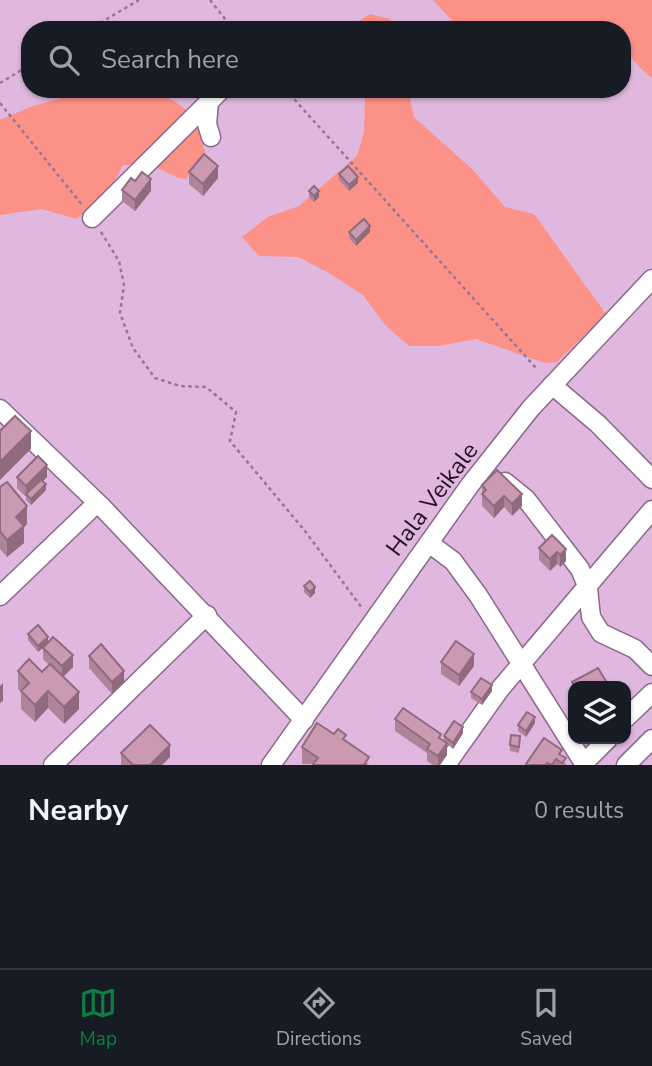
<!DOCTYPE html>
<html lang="en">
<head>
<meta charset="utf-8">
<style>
	body { margin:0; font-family:"Nunito Sans",sans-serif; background:#242831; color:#f1f3f6 }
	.controls { position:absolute; right:21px; bottom:21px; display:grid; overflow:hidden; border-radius:14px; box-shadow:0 2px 5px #0004 }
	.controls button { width:63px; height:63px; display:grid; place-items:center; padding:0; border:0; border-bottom:2px solid #363941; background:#171b24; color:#f1f3f6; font:35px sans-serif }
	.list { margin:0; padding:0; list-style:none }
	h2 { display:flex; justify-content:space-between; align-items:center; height:91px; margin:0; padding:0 28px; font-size:30px }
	h2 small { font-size:23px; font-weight:400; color:#9ea1a6 }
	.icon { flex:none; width:38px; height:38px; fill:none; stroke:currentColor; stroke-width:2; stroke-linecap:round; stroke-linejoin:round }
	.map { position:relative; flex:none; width:652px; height:765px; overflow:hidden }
	.search { position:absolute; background:#171b24; box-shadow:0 2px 5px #0004; left:21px; right:21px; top:21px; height:77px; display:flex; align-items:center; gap:18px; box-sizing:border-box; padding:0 24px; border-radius:28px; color:#9ea1a6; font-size:26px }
	.sheet { height:203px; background:#171b24 }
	nav { display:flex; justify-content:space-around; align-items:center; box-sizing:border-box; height:98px; border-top:2px solid #363941; background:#171b24; font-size:19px; color:#9ea1a6 }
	nav a { display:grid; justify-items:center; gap:4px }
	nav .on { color:#0b8043 }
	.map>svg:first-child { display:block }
</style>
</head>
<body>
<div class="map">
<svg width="652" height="765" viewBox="0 0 652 765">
	<rect width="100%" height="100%" fill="#e0b8df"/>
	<!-- green -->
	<g fill="#fc9187">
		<path d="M433,0H652V78C636,65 622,51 622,30H614L611,25L587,22L574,30H461Z"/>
		<polygon points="370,14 390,19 394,30 352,30 354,24"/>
		<path d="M93,89C129,89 165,86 192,116C199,124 202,142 205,152L186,179L178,178L152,165H123L107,195L76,219L42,209L0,215V120L30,107Z"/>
		<polygon points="362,89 408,89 414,117 473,170 505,207 534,214 606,314 557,362 545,363 476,339 438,346 409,346 385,325 363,295 329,273 298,257 259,256 242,237 268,217 299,206 357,156 364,132 365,100"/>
	</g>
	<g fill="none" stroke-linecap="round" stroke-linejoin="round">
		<!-- minor casing -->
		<g stroke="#8b678b" stroke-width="21">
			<g id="minor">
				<polyline points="209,102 207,124 211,137"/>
				<polyline points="92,218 222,89"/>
				<polyline points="552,385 598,424 652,479"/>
				<polyline points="0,409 101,506 304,720"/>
				<polyline points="505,482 526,499 580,569 588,588 591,617 601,633 635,649 652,666"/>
				<polyline points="429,543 453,561 478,595 585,765"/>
				<polyline points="0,596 97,503"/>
				<polyline points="626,718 652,693"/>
				<polyline points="584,763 608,739"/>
				<polyline points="53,765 207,615"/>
				<polyline points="271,765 470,485 531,408 652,279"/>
				<polyline points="446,765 500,689 652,510"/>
				<polyline points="626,765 652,739"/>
			</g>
		</g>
		<!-- path -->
		<g stroke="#957794" stroke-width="2.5" stroke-dasharray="3.5 3.5" stroke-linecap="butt">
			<polyline points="210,0 234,30"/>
			<polyline points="88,30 139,0"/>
			<polyline points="0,83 30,65"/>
			<polyline points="285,89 536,368"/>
			<polyline points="0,103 83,206"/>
			<polyline points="101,232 119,261 124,285 120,313 133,348 155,378 180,386 206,387 236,412 230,441 305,531 362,608"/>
		</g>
		<!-- minor -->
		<use href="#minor" stroke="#fff" stroke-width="18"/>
	</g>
	<!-- wall -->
	<g fill="#af849a">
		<polygon points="189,172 218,178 203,196 189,184"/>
		<polygon points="339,174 358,183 349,191 339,180"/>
		<polygon points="135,181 151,191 135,211 122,201 122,190"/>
		<polygon points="309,191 319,197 314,202 309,197"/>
		<polygon points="349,232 370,232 356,246 349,238"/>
		<polygon points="497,470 522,506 512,516 504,507 494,518 482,506 482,485"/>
		<polygon points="17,477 47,477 43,481 46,490 31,505 26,500 26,497 17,488"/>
		<polygon points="0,487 27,524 24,527 24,543 7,557 0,549"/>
		<polygon points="552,535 566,561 560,567 557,564 550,571 539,560 539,548"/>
		<polygon points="304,586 315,593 310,598 304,592"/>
		<polygon points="28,634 48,642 73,667 63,677 79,709 64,724 48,708 35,722 21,709 21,692 18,689 18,671 42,672 49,665 43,659 43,648 38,652 28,640"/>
		<polygon points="89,656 124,682 112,694 89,668"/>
		<polygon points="441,662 474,666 459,686 441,674"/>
		<polygon points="492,691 482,705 471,698 471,692"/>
		<polygon points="395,719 444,741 444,736 463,733 453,749 447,744 447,755 440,765 433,765 427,761 427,753 395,731"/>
		<polygon points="535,723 526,737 518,731 518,725"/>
		<polygon points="346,742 369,765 302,764 302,747"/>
		<polygon points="520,742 519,753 510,751 510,745"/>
		<polygon points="121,753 170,757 162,765 121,765"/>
		<polygon points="562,755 566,765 526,765"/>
	</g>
	<!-- shaded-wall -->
	<g fill="#8f6b7d">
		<polygon points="218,166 218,178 203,196 203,184"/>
		<polygon points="358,177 358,183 349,191 349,185"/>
		<polygon points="151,179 151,191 135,211 135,200"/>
		<polygon points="319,191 319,197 314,202 314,196"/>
		<polygon points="370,226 370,232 356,246 356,240"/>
		<polygon points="31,431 31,449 0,480 0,462"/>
		<polygon points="47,465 47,477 28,496 26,494 26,486"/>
		<polygon points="46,484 46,490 31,505 31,499"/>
		<polygon points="522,494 522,506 512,516 512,504"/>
		<polygon points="504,496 504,507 494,518 494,506"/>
		<polygon points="27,506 27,524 24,527 24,543 7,557 7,540 16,517"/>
		<polygon points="566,549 566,561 560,567 560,555"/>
		<polygon points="557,552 557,564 550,571 550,559"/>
		<polygon points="315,587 315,593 310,598 310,592"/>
		<polygon points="48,637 48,643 38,652 38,646"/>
		<polygon points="474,654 474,666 459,686 459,675"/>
		<polygon points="73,655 73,667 62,678 62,666"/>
		<polygon points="124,671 124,682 112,694 112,682"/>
		<polygon points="3,683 3,701 0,703 0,686"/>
		<polygon points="492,685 492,691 482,705 482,699"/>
		<polygon points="48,691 48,708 35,722 35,705"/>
		<polygon points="79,692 79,709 64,724 64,707"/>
		<polygon points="535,717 535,723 526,737 526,731"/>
		<polygon points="463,727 463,733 453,749 453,743"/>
		<polygon points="447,743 447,755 440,765 438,765 438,756"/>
		<polygon points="170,745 170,757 162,765 150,765"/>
	</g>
	<!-- building -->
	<g fill="#cc99b3" stroke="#8f6b7d" stroke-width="2">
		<polygon points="204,154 218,166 203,184 189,172"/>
		<polygon points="348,166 358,177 349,185 339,174"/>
		<polygon points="142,172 151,179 135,200 122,190 131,178 135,181"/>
		<polygon points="314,186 319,191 314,196 309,191"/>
		<polygon points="364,219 370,226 356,240 349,232"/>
		<polygon points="15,416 31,431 0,462 0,431"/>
		<polygon points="38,456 47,465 26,486 17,477"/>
		<polygon points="497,470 522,494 512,504 504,496 494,506 482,494 486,490 482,485"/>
		<polygon points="41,480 46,484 31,499 26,494"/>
		<polygon points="7,482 27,506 16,517 24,526 7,540 0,531 0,487"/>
		<polygon points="552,535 566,549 560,555 557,552 550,559 539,548"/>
		<polygon points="310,581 315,587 310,592 304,586"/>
		<polygon points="38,625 48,637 38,646 28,634"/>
		<polygon points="53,637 73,655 62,666 43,648"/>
		<polygon points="456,641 474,654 459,675 441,662"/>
		<polygon points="101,644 124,671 112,682 89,656"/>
		<polygon points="29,659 42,672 50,664 79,692 64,707 48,691 35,705 21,691 29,683 18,671"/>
		<polygon points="598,668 609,686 574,686 572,682"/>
		<polygon points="481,678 492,685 482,699 471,692"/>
		<polygon points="403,708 441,734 439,738 447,743 438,756 427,749 430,744 395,719"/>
		<polygon points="527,712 535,717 526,731 518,725"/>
		<polygon points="454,721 463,727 453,743 444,736"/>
		<polygon points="317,723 334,734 338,729 346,735 343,739 369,757 364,765 315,765 313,764 318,758 302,747"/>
		<polygon points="150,725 170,745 150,765 133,765 121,753"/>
		<polygon points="511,735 520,736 519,747 510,745"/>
		<polygon points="544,738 562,750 559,754 566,758 562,763 556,759 552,765 547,763 546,765 527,765 526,764"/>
	</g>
	<g text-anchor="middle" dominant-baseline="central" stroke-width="5" stroke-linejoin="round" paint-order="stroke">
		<!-- street labels -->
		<g font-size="24" fill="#1f111f" stroke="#e0b8df">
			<text transform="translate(432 499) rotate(-53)">Hala Veikale</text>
		</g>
	</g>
</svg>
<div class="controls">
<button><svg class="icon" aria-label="layers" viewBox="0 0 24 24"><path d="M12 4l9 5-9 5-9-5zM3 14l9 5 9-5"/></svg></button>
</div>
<div class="search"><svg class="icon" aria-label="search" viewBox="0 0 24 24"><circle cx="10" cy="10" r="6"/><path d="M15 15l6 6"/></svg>Search here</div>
</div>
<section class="sheet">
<h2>Nearby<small>0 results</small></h2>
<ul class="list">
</ul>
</section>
<nav>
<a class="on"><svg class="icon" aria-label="map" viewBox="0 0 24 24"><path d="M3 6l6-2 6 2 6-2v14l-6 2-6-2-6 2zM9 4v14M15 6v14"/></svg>Map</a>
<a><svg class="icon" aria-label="directions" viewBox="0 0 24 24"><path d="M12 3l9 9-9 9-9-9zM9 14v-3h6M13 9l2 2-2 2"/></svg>Directions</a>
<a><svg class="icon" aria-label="saved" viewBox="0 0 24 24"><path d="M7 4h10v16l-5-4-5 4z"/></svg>Saved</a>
</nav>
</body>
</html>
